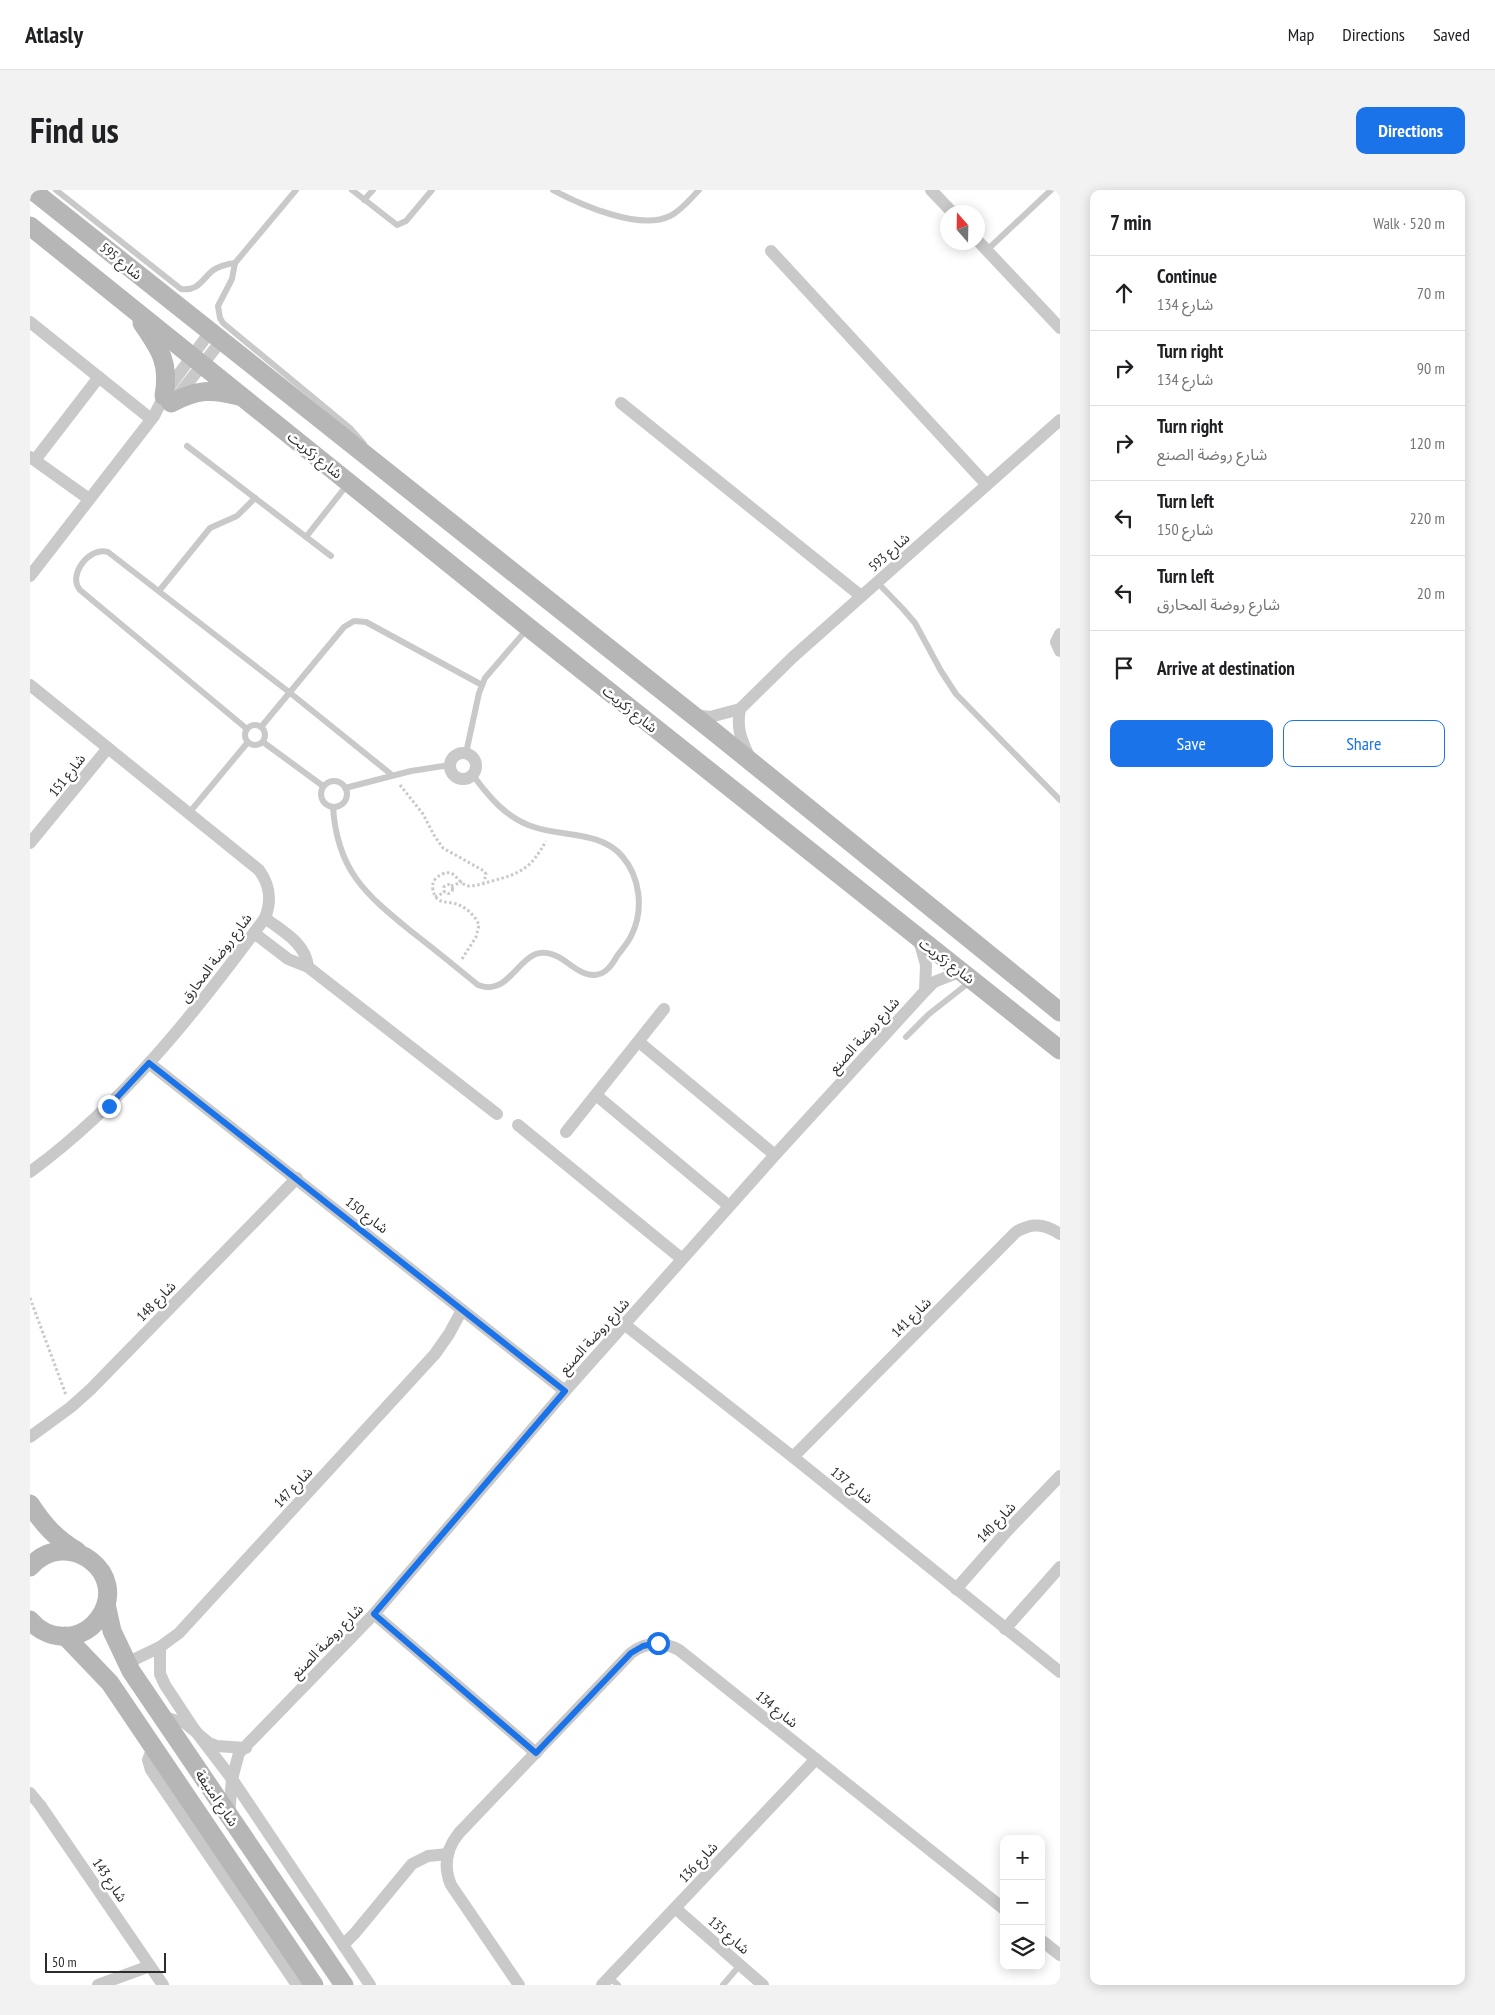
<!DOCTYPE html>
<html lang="en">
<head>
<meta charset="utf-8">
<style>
	body { margin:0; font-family:"PT Sans Narrow","Noto Sans Arabic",sans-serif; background:#f2f2f2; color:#202124 }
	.controls { position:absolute; right:15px; bottom:15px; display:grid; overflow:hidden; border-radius:10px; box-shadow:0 2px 12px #0003 }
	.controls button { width:45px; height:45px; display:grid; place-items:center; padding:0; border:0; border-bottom:1px solid #e0e0e0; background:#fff; color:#202124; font:25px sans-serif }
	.compass { position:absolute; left:910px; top:15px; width:45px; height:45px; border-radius:50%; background:#fff; box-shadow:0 2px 12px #0003; rotate:340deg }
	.scale { position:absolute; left:15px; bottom:12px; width:121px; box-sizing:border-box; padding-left:5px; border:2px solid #2c2c2c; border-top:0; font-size:14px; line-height:18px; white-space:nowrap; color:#2c2c2c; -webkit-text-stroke:4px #fff; paint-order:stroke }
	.stop { position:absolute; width:15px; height:15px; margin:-11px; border:4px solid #1a73e8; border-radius:50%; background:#fff }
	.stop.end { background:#1a73e8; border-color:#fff; box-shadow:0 1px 5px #0008 }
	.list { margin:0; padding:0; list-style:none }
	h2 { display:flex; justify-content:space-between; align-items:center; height:65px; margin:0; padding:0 20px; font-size:21px }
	h2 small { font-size:16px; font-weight:400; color:#757577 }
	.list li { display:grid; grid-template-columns:32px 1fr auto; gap:15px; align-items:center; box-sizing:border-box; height:75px; padding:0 20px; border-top:1px solid #e0e0e0 }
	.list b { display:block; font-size:19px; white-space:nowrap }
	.list p { margin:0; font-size:16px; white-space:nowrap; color:#757577 }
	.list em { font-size:16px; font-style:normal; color:#757577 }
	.actions { display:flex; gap:10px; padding:15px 20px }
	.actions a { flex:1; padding:11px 0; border:1px solid #1a73e8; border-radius:10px; text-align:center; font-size:18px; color:#1a73e8 }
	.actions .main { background:#1a73e8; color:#fff }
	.icon { flex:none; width:28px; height:28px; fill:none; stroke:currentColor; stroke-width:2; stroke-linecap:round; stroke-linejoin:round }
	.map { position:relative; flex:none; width:1030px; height:1795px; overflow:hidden; border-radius:10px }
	header { display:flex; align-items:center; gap:30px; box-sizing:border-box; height:70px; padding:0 25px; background:#fff; border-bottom:1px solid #e0e0e0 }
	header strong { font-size:24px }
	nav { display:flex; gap:28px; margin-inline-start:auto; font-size:18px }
	.intro { display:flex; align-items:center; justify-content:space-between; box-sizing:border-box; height:120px; padding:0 30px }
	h1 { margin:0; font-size:35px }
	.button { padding:12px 22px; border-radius:10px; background:#1a73e8; color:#fff; font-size:18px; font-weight:700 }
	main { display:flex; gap:30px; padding:0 30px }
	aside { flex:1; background:#fff; border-radius:10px; box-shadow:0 2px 12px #0003 }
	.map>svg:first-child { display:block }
</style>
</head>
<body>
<header>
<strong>Atlasly</strong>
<nav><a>Map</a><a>Directions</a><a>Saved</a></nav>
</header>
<div class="intro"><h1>Find us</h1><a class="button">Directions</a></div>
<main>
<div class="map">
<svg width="1030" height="1795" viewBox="0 0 1030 1795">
	<rect width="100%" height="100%" fill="#fff"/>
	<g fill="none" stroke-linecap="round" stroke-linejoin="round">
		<!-- path -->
		<g stroke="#c9c9c9" stroke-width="3" stroke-dasharray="2.5 2.5" stroke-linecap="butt">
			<polyline points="370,595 393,624 405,647 413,658 454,681 456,684 454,692"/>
			<circle cx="418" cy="699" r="4.5"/>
			<polyline points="421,696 432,692"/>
			<polyline points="405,707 415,702"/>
			<path d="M432,769L446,747L449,735C446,727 437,718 429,715C418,710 406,716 403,700C402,695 403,692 406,688C426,673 425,694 439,696C447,696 455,693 462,691C492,683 501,678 516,651"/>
			<polyline points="0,1108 36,1205"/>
		</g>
		<!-- lane -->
		<g stroke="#c9c9c9" stroke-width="6">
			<path d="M26,0L151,99C168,101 171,91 182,81C189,76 197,74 205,73"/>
			<polyline points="266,0 205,73 202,89 188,116 190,128 193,133 320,238 334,254"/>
			<polyline points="322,0 367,35 376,31 402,0"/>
			<path d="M523,0C551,15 610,41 640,26C652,20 660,9 669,0"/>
			<polyline points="334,10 343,0"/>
			<polyline points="956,61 1021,0"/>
			<polyline points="157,256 301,366"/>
			<polyline points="276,347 317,295"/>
			<polyline points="847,392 873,419 885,433 911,481 926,504 1030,610"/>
			<polyline points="129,401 180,338 207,326 225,308"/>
			<circle cx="225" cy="545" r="10"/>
			<polyline points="231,537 314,437 324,431 336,432 452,495"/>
			<path d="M217,539L50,400C37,385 60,356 78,362L259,502L362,585"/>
			<polyline points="233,552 293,596"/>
			<polyline points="436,563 449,503 455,488 498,438"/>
			<circle cx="304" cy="604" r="13"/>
			<polyline points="315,598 381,581 420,575"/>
			<path d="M303,617C307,680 335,704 382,742C404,759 426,777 448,795C486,810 490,742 532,769C541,775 553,786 565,785C576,784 582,775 587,766C592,759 599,752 602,744C614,719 610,687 592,666C570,641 533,647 504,637C476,628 459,607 442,584"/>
			<polyline points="159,623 218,552"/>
			<polyline points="876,847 899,824 941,791"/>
			<polyline points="579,1787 588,1795"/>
			<polyline points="693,1795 710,1775"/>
		</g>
		<!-- street -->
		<g stroke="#c9c9c9" stroke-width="12">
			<polyline points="901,0 922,22"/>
			<polyline points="948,51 1030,138"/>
			<polyline points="741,61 956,294"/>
			<polyline points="0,132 121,229"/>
			<polyline points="146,208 191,151"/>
			<polyline points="591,213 831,406"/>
			<polyline points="0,267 59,309"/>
			<polyline points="5,270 69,187"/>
			<polyline points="0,386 124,226 137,200 180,142"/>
			<polyline points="1030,444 1026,452 1030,461"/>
			<path d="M0,495L229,680C240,695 242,710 235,728C166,822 94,913 0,982"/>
			<path d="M710,519C706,540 712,550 720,569"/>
			<polyline points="663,525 680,527 710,519 763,467 1030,230"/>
			<circle cx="433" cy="576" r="13"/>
			<polyline points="0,653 78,558"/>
			<path d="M235,728C252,741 276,753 278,777"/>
			<polyline points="224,743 258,769 278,777 467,924"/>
			<polyline points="889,750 896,775 895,801"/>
			<polyline points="609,852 745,965"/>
			<polyline points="119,873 535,1201"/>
			<polyline points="566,905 699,1016"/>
			<polyline points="488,935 652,1069"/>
			<polyline points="536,942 634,819"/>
			<polyline points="594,1134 763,1267 1030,1482"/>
			<polyline points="0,1247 41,1217 61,1199 267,988"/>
			<path d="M763,1267L986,1042C1002,1032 1015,1034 1030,1044"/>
			<polyline points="926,1399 978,1340 1030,1286"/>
			<polyline points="344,1424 506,1563"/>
			<polyline points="975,1439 1030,1377"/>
			<polyline points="130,1457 130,1484 135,1495 164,1539 202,1589 340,1795"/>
			<polyline points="97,1473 130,1457 149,1443 405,1164 419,1144 432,1120"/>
			<polyline points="130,1526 155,1533 179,1553 187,1556 216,1558"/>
			<polyline points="123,1557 118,1570 121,1580 267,1795"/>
			<polyline points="0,1603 10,1615 133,1795"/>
			<polyline points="199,1626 202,1589 209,1563 344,1424 535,1201 745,965 895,801 904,792 932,781"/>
			<polyline points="645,1718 733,1795"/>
			<polyline points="1011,1750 1030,1765"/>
			<polyline points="313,1755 325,1743 382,1674 398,1666 418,1664"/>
			<polyline points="68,1795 120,1776"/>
			<path d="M489,1795L421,1695C413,1676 416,1659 429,1643L601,1463C616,1452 632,1451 649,1460L974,1719"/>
			<polyline points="572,1795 786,1569"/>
		</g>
		<!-- secondary -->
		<g stroke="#b6b6b6" stroke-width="19">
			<polyline points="2,0 688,545 1030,822"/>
			<polyline points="0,36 498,437 1030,860"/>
			<path d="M112,133C130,159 140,173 134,206"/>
			<path d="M141,213C168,199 181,199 209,206"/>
			<path d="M0,1314C13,1334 26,1349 47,1361"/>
			<path d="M0,1377C37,1335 101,1384 69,1428C62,1438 52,1444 41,1446C25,1448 10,1442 0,1430"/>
			<polyline points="76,1414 82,1441 101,1481 314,1795"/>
			<polyline points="35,1446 80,1493 284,1795"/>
		</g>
	</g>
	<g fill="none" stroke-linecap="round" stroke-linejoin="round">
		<!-- route -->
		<polyline stroke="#1a73e8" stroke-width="6" points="79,916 119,873 535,1201 344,1424 506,1563 601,1463 613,1456 628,1453"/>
	</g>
	<g text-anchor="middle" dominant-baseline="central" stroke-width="5" stroke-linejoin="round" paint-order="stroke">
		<!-- street labels -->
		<g font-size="14" fill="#2c2c2c" stroke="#fff">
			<text transform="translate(91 71) rotate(39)">شارع 595</text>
			<text transform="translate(285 265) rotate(39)">شارع زكريت</text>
			<text transform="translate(859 362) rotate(-42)">شارع 593</text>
			<text transform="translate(600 519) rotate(39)">شارع زكريت</text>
			<text transform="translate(37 585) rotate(-52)">شارع 151</text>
			<text transform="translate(186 768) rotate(-53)">شارع روضة المحارق</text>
			<text transform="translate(917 771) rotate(37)">شارع زكريت</text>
			<text transform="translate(834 845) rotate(-48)">شارع روضة الصنع</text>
			<text transform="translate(337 1025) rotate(38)">شارع 150</text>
			<text transform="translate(126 1111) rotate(-46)">شارع 148</text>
			<text transform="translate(881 1127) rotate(-45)">شارع 141</text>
			<text transform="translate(564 1146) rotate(-48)">شارع روضة الصنع</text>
			<text transform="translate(822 1295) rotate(39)">شارع 137</text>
			<text transform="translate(263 1297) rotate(-47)">شارع 147</text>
			<text transform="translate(966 1332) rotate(-47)">شارع 140</text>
			<text transform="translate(297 1451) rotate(-46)">شارع روضة الصنع</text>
			<text transform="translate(747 1519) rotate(39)">شارع 134</text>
			<text transform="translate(187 1608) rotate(56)">شارع امنيفة</text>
			<text transform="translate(668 1672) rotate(-47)">شارع 136</text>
			<text transform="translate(80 1690) rotate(56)">شارع 143</text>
			<text transform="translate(699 1745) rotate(41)">شارع 135</text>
		</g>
	</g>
</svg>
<div class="controls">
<button>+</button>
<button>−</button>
<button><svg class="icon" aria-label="layers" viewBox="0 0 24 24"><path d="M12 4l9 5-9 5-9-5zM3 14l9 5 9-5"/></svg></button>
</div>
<svg class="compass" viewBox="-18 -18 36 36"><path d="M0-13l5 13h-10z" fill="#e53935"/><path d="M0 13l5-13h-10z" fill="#757577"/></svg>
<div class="scale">50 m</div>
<div class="stop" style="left:628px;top:1453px"></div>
<div class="stop end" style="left:79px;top:916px"></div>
</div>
<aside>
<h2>7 min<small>Walk · 520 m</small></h2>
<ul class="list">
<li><svg class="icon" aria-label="ahead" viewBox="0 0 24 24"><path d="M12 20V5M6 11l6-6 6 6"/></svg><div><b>Continue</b><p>شارع 134</p></div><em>70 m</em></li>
<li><svg class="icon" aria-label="right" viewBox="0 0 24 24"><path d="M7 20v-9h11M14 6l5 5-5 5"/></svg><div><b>Turn right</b><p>شارع 134</p></div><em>90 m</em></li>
<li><svg class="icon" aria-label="right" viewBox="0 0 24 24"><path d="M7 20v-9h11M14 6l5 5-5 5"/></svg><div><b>Turn right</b><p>شارع روضة الصنع</p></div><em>120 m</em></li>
<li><svg class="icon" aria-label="left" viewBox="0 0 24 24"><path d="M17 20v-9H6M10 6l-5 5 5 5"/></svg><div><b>Turn left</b><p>شارع 150</p></div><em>220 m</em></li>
<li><svg class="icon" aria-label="left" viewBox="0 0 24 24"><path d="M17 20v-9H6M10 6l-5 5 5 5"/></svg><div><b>Turn left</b><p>شارع روضة المحارق</p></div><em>20 m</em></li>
<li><svg class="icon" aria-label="arrive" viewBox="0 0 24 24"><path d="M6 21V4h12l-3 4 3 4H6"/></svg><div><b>Arrive at destination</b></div></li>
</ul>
<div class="actions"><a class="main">Save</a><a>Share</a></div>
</aside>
</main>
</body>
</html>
